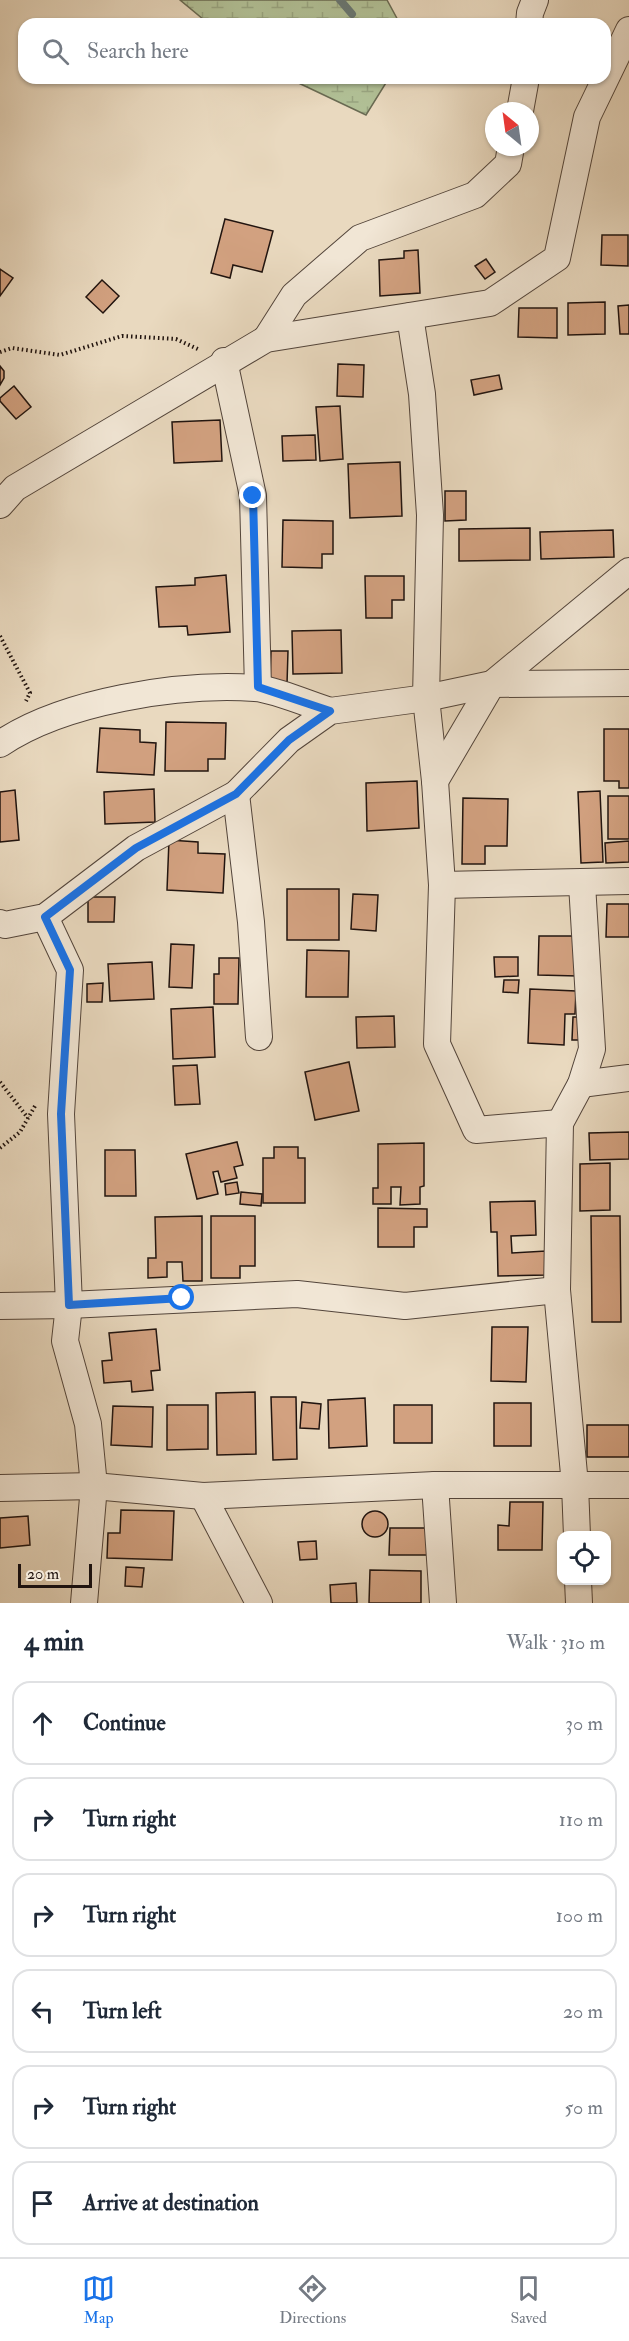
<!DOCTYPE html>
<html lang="en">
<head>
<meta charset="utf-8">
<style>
	body { margin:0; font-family:"IM FELL Double Pica",serif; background:#f2f2f3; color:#1f2937 }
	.controls { position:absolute; right:18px; bottom:18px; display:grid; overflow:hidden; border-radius:12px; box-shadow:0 2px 4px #0004 }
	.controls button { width:54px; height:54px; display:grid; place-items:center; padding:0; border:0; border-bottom:2px solid #e0e1e3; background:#fff; color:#1f2937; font:30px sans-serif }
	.compass { position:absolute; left:485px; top:102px; width:54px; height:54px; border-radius:50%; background:#fff; box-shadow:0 2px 4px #0004; rotate:331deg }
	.scale { position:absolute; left:18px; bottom:15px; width:74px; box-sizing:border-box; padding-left:6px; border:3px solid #21140f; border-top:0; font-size:16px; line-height:21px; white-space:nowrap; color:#21140f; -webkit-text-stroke:4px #f1e6d5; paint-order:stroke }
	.stop { position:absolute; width:18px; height:18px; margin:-14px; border:4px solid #1a73e8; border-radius:50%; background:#fff }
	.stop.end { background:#1a73e8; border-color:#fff; box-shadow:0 2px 6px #0008 }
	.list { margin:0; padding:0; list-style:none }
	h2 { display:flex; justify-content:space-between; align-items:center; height:78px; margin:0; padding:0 24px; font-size:26px }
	h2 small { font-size:20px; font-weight:400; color:#747a83 }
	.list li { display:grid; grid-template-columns:39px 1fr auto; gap:18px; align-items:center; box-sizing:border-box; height:84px; margin:0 12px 12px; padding:0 12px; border:2px solid #e0e1e3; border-radius:18px }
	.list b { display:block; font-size:22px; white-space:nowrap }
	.list em { font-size:20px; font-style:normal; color:#747a83 }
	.icon { flex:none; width:33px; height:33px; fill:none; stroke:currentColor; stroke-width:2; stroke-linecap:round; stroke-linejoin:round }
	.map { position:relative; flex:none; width:629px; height:1603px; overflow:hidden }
	.search { position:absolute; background:#fff; box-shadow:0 2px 4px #0004; left:18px; right:18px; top:18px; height:66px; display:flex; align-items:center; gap:15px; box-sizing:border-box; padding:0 21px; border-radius:18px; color:#747a83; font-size:22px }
	.sheet { height:654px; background:#fff }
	nav { display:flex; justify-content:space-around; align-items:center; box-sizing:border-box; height:84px; border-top:2px solid #e0e1e3; background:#fff; font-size:16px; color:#747a83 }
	nav a { display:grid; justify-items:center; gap:3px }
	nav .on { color:#1a73e8 }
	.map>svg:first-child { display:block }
</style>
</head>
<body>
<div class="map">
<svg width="629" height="1603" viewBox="0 0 629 1603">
	<defs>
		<pattern id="wetland-marsh" width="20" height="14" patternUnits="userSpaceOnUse" patternTransform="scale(1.5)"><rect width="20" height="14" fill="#b1c096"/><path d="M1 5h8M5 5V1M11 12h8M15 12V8" fill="none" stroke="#98a480"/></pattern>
	</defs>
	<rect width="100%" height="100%" fill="#e9d9bf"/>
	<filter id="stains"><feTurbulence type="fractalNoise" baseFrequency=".00333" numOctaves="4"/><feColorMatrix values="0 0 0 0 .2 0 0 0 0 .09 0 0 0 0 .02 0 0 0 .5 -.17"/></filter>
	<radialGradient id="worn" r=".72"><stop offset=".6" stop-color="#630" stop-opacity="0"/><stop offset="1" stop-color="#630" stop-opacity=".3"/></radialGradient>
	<!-- wetland -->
	<g fill="url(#wetland-marsh)" stroke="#696a52" stroke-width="1.5">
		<polygon points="180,0 387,0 400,24 209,24"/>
		<polygon points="288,78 389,78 366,115"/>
	</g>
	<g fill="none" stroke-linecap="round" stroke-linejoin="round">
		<!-- stream -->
		<polyline stroke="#687773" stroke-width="8" points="340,0 352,14"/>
	</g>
	<!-- building -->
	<g fill="#d2a180" stroke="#21140f" stroke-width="1.5">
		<polygon points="225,219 273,231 262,272 233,265 230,278 211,273"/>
		<polygon points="602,235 628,235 628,266 601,265"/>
		<polygon points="418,250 420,293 380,296 379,260 404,258 404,251"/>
		<polygon points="486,259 495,272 485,279 475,266"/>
		<polygon points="0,269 13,278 0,296"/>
		<polygon points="102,280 119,296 103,313 86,297"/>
		<polygon points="605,302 605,334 568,335 568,303"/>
		<polygon points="629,305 629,334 620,334 618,306"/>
		<polygon points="519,308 557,308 557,338 518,337"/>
		<polygon points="338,364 364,365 363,397 337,396"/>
		<polygon points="0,366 4,371 4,378 0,385"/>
		<polygon points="499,375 502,389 474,395 471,380"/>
		<polygon points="14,386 31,407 16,419 0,401 0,398"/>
		<polygon points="340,406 343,459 320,461 316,407"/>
		<polygon points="220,420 222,461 174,463 172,422"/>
		<polygon points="315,435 316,460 283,461 282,436"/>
		<polygon points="400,462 402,516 350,518 348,464"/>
		<polygon points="445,491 466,491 466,520 445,521"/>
		<polygon points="283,520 333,521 333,554 322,554 322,568 282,567"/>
		<polygon points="530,528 530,560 459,561 459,529"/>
		<polygon points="613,530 614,557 541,559 540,532"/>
		<polygon points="226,575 230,632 188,635 187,626 159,627 156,587 195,585 195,578"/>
		<polygon points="365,576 404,576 404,600 392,600 392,618 366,618"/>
		<polygon points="341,630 342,673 293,674 292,631"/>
		<polygon points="271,651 288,651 287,684 270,684"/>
		<polygon points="166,722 226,723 225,759 208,759 208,771 165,771"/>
		<polygon points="100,728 140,730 140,742 156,743 154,775 97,772"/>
		<polygon points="604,729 629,729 629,788 619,788 619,781 604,781"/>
		<polygon points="417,781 419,828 367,831 366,783"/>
		<polygon points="154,789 155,822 105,824 104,792"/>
		<polygon points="15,790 19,840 0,842 0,792"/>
		<polygon points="600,791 603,862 581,863 578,792"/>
		<rect x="608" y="796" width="21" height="43"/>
		<polygon points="463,798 508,799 507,846 485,846 485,864 462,864"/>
		<polygon points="169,840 198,842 198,853 225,854 223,893 167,890"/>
		<polygon points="629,841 629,862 606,863 605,843"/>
		<rect x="287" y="889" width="52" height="51"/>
		<polygon points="353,894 378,895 376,931 351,929"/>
		<polygon points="88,897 115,897 114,922 88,922"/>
		<polygon points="607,904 629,904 629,937 606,937"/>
		<polygon points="539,936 580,936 578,976 538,975"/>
		<polygon points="171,944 194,945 192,988 169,987"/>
		<polygon points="307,950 349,951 348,997 306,997"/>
		<polygon points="494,957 518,957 518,976 495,977"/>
		<polygon points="219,958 239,958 238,1004 214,1004 214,974 219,974"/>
		<polygon points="152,962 154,999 110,1001 108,964"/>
		<polygon points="504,980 519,980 518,993 503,992"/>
		<polygon points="103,983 102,1002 87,1002 87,984"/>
		<polygon points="530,989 576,991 575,1014 565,1014 564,1045 528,1043"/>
		<polygon points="213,1007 215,1057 173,1059 171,1009"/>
		<polygon points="394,1016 395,1047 357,1048 356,1017"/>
		<polygon points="573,1017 585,1017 585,1040 572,1040"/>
		<polygon points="349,1062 359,1111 315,1120 305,1072"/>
		<polygon points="197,1065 200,1104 175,1105 173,1066"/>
		<polygon points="629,1132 629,1159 590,1160 589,1133"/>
		<polygon points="237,1142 243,1165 234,1167 237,1178 221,1182 218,1171 213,1172 218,1194 197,1199 186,1154"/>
		<polygon points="424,1143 424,1186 420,1187 420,1204 400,1205 401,1187 391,1187 391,1204 373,1204 373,1188 378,1188 378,1144"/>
		<polygon points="274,1147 298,1147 298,1158 305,1158 305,1203 263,1203 263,1158 274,1158"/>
		<polygon points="105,1150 135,1150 136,1196 105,1196"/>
		<polygon points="610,1163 610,1210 580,1211 580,1164"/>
		<polygon points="237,1182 239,1193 226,1195 225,1184"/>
		<polygon points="241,1192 262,1194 261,1206 240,1204"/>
		<polygon points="535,1201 536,1235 511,1236 512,1253 546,1251 547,1275 498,1276 497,1232 491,1232 490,1202"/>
		<polygon points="378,1208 427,1209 427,1227 414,1227 414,1247 378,1247"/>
		<polygon points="202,1216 202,1281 183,1281 182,1262 167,1262 167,1277 148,1278 148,1258 156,1258 155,1217"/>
		<polygon points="211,1216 255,1216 255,1266 240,1266 240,1278 211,1278"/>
		<polygon points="591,1216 620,1216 621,1322 592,1322"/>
		<polygon points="492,1327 528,1327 526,1382 491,1381"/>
		<polygon points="156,1329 160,1370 151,1371 153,1390 132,1392 131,1381 104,1383 102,1361 112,1360 109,1333"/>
		<polygon points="255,1392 256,1454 217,1455 216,1393"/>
		<polygon points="271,1397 296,1397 297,1459 273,1460"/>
		<polygon points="365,1398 367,1446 329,1448 328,1400"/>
		<polygon points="302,1402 321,1404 319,1429 300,1428"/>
		<rect x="494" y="1403" width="37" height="43"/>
		<polygon points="167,1405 208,1405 208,1449 167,1450"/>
		<rect x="394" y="1405" width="38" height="38"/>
		<polygon points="113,1406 153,1407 152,1447 111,1445"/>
		<rect x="587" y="1425" width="42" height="32"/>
		<polygon points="510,1502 543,1502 542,1550 498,1550 498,1525 509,1526"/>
		<polygon points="121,1510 174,1511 172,1560 107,1558 108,1533 120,1533"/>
		<circle cx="375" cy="1524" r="13"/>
		<polygon points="28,1516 30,1545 0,1548 0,1518"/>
		<polygon points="390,1528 431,1528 431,1555 389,1555"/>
		<polygon points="316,1541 317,1559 300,1560 298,1542"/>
		<polygon points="126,1567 144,1568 142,1587 125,1586"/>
		<polygon points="370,1570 421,1571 421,1603 369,1603"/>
		<polygon points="356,1583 357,1603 331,1603 330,1585"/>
	</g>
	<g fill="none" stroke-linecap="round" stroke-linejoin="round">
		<!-- minor casing -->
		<g stroke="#53453b" stroke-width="28">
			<g id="minor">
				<polyline points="529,24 530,13 535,0"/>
				<polyline points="520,111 526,78"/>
				<polyline points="410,316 422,394 430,515 426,698 435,781 442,885 437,1044 476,1130 560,1123"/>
				<polyline points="266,339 294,295 360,238 475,195 508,164 511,147"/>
				<polyline points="224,361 253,496 258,688"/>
				<polyline points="0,505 15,488 266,339 490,303 557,258 587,117 629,30"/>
				<path d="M0,744C63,701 179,683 255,688C273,689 311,705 330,711"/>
				<polyline points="435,781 492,684 629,571"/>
				<polyline points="236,794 251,922 259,1037"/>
				<polyline points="442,885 629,881"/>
				<polyline points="45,917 70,970 61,1114 69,1305 65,1341 88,1424 94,1486 84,1603"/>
				<polyline points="0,923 5,925 45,917 136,848 236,794 289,740 330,711 426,698 492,684 629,683"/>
				<polyline points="581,1084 629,1078"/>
				<polyline points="0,1306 69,1305 297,1294 405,1306 557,1290"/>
				<polyline points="435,1485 443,1603"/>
				<polyline points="0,1488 94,1486 203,1496 435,1485 629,1485"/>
				<polyline points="203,1496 259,1603"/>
				<polyline points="577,1536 575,1485 557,1290 560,1123 581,1084 592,1049 582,884"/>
				<polyline points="578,1580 579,1603"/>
			</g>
		</g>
		<!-- path -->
		<g stroke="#21140f" stroke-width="4" stroke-dasharray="1.5 3" stroke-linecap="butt">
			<polyline points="0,352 12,348 60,355 122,336 176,339 200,350"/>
			<polyline points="0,636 30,693 26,701"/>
			<polyline points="0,1082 28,1118"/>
			<polyline points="0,1148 20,1132 35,1106"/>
		</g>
		<!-- minor -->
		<use href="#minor" stroke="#f1e6d5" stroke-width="26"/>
	</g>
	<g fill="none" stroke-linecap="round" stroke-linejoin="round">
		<!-- route -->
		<polyline stroke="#1a73e8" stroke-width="8" points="182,1298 69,1305 61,1114 70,970 45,917 136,848 236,794 289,740 330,711 258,687 253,496"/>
	</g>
	<rect width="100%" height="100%" filter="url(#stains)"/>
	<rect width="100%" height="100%" fill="url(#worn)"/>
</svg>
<div class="controls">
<button><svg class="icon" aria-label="locate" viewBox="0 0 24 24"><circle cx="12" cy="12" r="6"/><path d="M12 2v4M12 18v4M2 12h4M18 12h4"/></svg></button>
</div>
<svg class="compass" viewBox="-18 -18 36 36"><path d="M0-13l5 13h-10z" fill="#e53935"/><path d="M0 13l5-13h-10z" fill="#747a83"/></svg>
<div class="scale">20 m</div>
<div class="stop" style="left:182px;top:1298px"></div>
<div class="stop end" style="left:253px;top:496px"></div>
<div class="search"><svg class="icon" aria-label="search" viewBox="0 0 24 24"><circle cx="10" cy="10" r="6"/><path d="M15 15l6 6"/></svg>Search here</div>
</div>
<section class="sheet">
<h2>4 min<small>Walk · 310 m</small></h2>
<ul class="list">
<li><svg class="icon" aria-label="ahead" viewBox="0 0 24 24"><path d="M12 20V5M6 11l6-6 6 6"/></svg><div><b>Continue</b></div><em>30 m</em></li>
<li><svg class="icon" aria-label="right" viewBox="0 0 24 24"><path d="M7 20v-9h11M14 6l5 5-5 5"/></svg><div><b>Turn right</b></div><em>110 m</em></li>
<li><svg class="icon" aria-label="right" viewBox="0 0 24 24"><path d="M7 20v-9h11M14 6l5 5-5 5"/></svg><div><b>Turn right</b></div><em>100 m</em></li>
<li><svg class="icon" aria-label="left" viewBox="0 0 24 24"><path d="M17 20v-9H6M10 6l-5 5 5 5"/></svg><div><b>Turn left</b></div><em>20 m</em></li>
<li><svg class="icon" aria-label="right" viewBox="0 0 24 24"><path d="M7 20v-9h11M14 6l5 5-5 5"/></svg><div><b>Turn right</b></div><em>50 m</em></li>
<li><svg class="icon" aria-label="arrive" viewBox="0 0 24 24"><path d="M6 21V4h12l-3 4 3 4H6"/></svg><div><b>Arrive at destination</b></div></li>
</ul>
</section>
<nav>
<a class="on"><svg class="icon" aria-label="map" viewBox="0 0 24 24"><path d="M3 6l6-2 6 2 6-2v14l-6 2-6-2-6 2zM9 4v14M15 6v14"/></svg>Map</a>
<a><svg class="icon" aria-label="directions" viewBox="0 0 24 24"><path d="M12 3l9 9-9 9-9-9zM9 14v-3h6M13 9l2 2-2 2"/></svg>Directions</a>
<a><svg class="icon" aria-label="saved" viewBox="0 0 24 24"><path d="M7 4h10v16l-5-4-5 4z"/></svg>Saved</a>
</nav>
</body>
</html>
